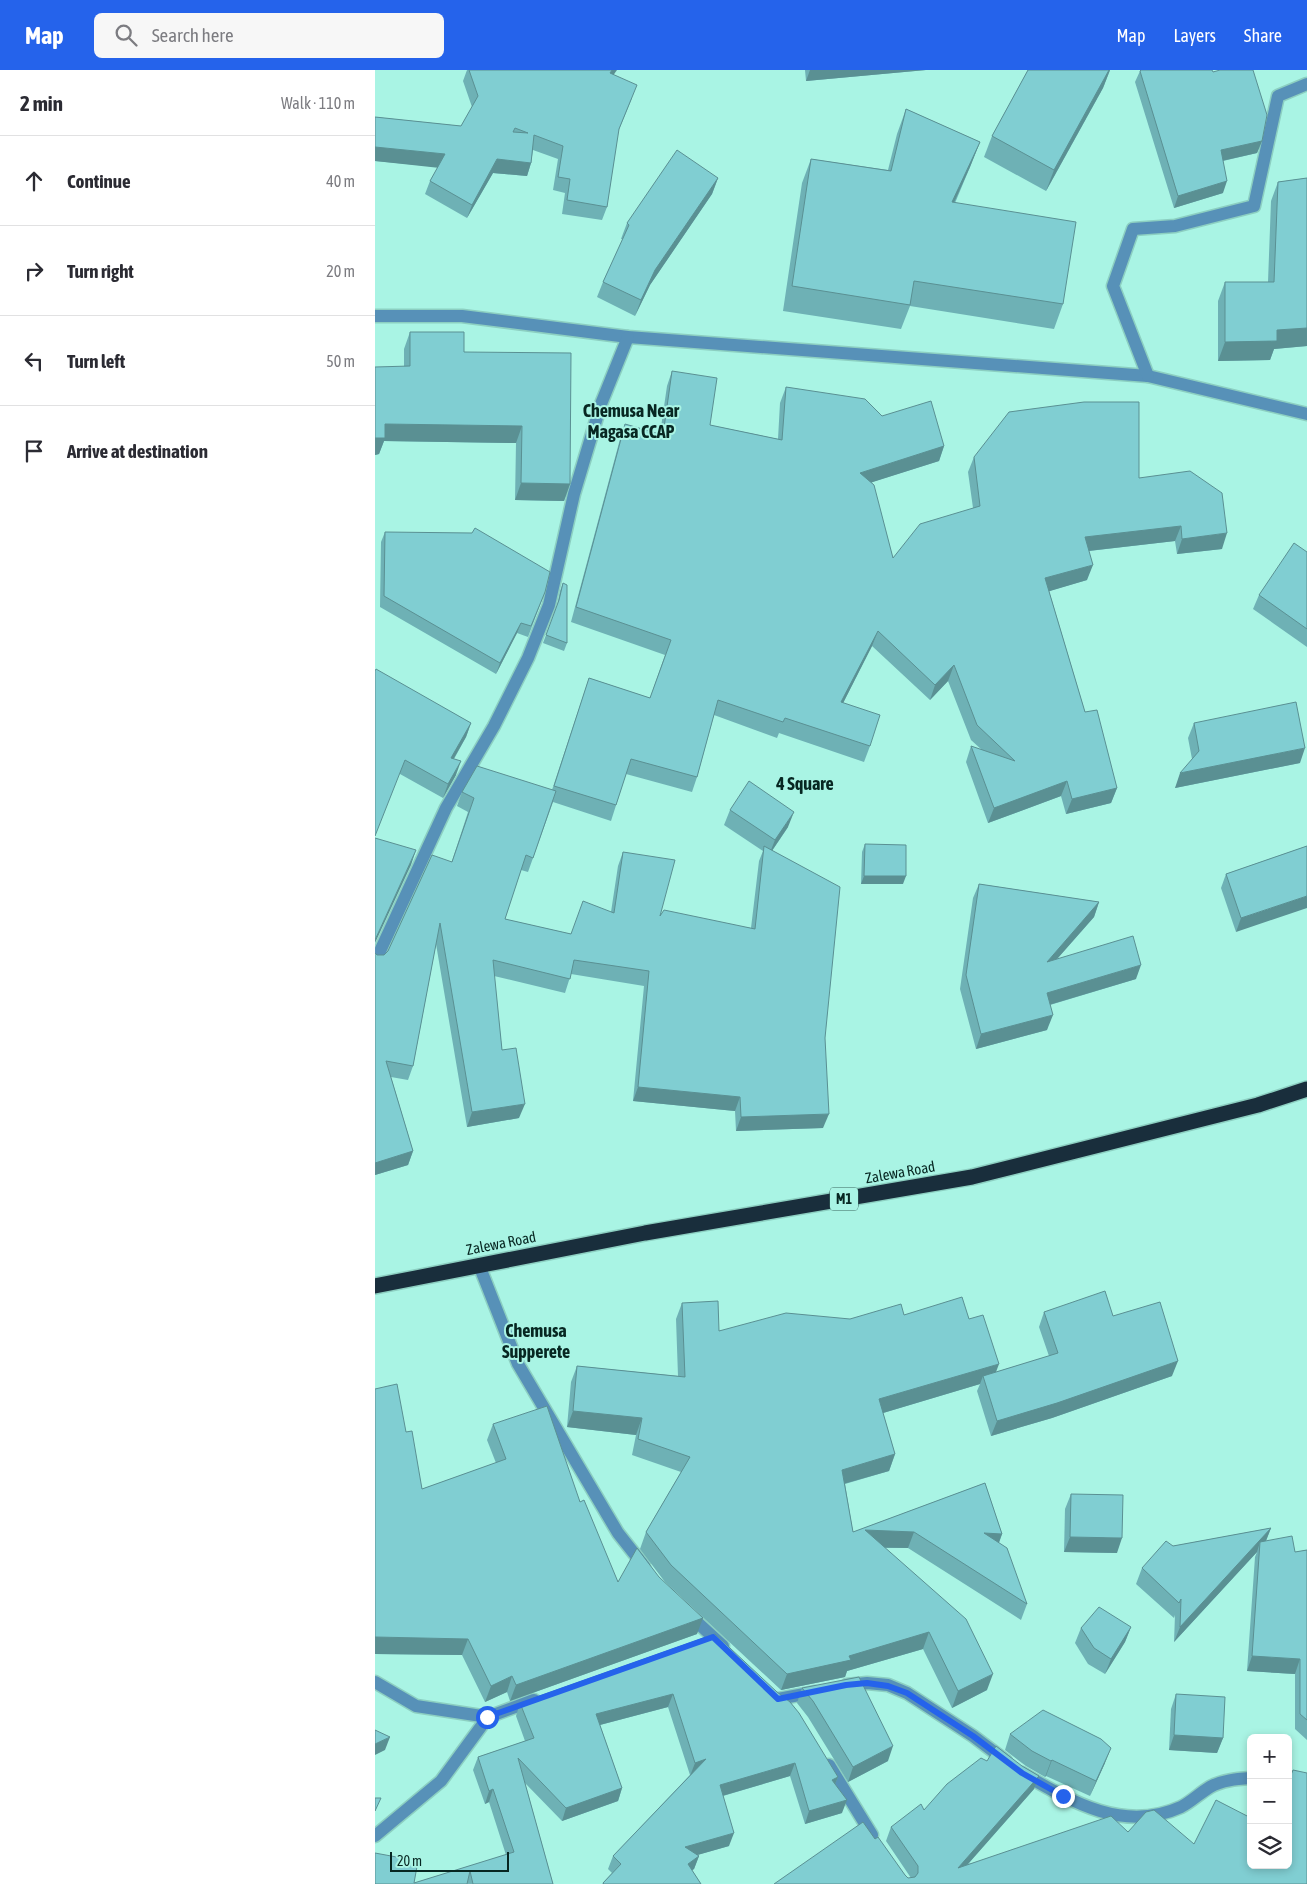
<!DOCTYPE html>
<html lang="en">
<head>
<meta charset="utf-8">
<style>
	body { margin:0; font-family:"Asap Condensed",sans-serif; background:#f7f7f7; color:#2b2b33 }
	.controls { position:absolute; right:15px; bottom:15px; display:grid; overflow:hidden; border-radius:8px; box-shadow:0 2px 8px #0003 }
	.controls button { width:45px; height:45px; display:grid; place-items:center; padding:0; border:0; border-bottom:1px solid #e1e1e2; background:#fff; color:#2b2b33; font:25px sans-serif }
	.scale { position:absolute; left:15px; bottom:12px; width:119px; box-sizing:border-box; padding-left:5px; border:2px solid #072722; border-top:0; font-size:14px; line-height:18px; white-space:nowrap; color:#072722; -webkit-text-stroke:4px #a9f4e4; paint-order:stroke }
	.stop { position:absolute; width:15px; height:15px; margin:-11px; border:4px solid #2563eb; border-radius:50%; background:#fff }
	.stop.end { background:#2563eb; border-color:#fff; box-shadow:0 1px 5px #0008 }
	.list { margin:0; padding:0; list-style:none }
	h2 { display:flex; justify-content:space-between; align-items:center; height:65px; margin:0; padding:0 20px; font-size:21px }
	h2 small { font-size:16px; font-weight:400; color:#7c7c81 }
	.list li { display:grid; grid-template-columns:32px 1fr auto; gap:15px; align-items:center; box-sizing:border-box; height:90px; padding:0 20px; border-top:1px solid #e1e1e2 }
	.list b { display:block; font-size:19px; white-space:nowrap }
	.list em { font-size:16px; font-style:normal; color:#7c7c81 }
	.icon { flex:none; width:28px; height:28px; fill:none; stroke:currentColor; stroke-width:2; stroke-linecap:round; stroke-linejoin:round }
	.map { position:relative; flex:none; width:932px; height:1814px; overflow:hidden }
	header { display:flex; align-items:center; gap:30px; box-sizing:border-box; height:70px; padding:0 25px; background:#2563eb; color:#fff }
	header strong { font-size:24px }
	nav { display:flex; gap:28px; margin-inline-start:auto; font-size:18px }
	.search { width:350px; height:45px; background:#f7f7f7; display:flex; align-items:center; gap:12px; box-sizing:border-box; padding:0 18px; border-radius:8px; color:#7c7c81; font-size:19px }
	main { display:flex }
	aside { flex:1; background:#fff }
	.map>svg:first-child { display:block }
</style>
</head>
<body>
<header>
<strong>Map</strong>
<div class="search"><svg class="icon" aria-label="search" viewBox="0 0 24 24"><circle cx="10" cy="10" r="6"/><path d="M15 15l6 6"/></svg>Search here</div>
<nav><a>Map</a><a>Layers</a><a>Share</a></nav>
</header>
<main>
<aside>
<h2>2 min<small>Walk · 110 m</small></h2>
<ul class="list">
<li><svg class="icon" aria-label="ahead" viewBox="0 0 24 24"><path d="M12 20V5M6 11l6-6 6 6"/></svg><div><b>Continue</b></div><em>40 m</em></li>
<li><svg class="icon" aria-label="right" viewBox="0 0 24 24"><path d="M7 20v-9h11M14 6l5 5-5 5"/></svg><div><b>Turn right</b></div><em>20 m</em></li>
<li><svg class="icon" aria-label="left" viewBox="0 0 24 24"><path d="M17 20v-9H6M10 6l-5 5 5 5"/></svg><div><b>Turn left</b></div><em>50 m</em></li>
<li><svg class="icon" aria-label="arrive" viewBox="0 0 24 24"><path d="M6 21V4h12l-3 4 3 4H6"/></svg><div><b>Arrive at destination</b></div></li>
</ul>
</aside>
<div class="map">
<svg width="932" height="1814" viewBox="0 0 932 1814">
	<rect width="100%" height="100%" fill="#a9f4e4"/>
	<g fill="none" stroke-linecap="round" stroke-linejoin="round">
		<!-- minor casing -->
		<g stroke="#8ccfc1" stroke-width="15">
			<g id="minor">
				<polyline points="0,246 87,246 253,267 773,306 932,344"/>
				<polyline points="773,306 738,216 758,159 800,156 879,136 903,26 932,14"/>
				<polyline points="0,892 71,738 119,656 153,588 174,535 199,424 226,334 253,267"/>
				<polyline points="104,1195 143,1294 243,1463 269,1496"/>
				<polyline points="313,1544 348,1576"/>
				<polyline points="0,1612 41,1636 113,1647 159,1630"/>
				<polyline points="472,1615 492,1613 513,1615 532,1623 598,1666 631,1691"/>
				<polyline points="403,1629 440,1622"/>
				<polyline points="454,1695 497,1765"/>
				<path d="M647,1703C697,1732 749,1763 806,1737C816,1732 825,1723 835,1717C847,1710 862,1709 876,1708"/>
				<polyline points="0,1766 66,1711 113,1647"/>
			</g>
		</g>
		<!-- highway casing -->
		<g stroke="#8ccfc1" stroke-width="18">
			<polyline id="highway" points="0,1216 270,1163 597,1107 883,1035 932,1019"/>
		</g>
		<!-- minor -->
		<use href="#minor" stroke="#5791b8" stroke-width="12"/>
		<!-- highway -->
		<use href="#highway" stroke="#192e3c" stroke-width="15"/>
	</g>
	<!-- wall -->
	<g fill="#6eb1b5">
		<polygon points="92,0 238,5 257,28 243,62 232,137 227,150 187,144 190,123 178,120 183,89 158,80 156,93 152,106 118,103 92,148 50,124 55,111 63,97 0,91 0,47 86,56 97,37 88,11"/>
		<polygon points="430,0 551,0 431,11"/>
		<polygon points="653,0 735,0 728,18 671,121 609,87 617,66"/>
		<polygon points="765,1 887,71 882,83 848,91 848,123 799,138 760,12"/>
		<polygon points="531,39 605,72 595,97 580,133 688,234 679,259 535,236 526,259 408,241 427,113 436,89 513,100 522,64"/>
		<polygon points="343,108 337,124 275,215 260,246 222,227 228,212 248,169 246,169 252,153"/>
		<polygon points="932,108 932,276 899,279 895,290 843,291 843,231 850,212 893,212 896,131 903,112"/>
		<polygon points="35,262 89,282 195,414 189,431 140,430 141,373 9,371 4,384 0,385 0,297 29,297 29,279"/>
		<polygon points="297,301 335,355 403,369 405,333 411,317 507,346 569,376 564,391 497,412 518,488 598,438 593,402 599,387 764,408 847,479 802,484 800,471 714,481 712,510 674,521 710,642 742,718 736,733 691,744 686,726 613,753 591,692 596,676 607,680 596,670 573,611 555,630 497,576 468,633 495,676 489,692 404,663 402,668 339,645 322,707 317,722 251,704 236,751 178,732 153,802 146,800 130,849 196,864 236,842 243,796 248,782 285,846 376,858 384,791 388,781 349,755 355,740 413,757 397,781 450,968 448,1058 361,1061 360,1041 258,1031 269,916 196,904 190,923 119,906 127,980 144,1048 92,1057 61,874 38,996 33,1010 16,1007 38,1081 33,1095 0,1105 0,883 2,885 9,885 13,881 77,791 93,742 82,736 87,722 177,720 214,608 275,628 290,585 196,552 245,369 250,354 285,364 292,316"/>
		<polygon points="10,462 170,522 153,567 142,563 121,604 5,537 6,472"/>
		<polygon points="932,482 932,577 878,539 884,525"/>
		<polygon points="188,513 192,573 189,581 168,573 182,536 185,521"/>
		<polygon points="0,601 96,653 91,667 79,689 81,705 68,728 25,704"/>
		<polygon points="819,653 925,693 800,718 817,689 813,668"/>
		<polygon points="490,774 528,814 486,814 487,782"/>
		<polygon points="932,776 861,862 846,818 851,804"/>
		<polygon points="604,814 724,832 719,847 682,889 761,909 675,935 672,960 601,979 585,919 598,828"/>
		<polygon points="307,1233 344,1261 475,1249 529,1245 594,1249 621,1302 674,1286 664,1257 669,1242 738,1246 797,1306 677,1348 616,1366 602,1321 605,1314 508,1343 520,1384 514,1401 470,1414 478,1462 610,1413 627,1464 624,1473 652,1534 646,1550 533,1478 509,1478 612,1620 577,1638 548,1579 472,1601 470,1607 406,1620 290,1512 265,1479 271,1462 306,1402 257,1385 261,1365 192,1357 196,1312 202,1296 303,1306 301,1249"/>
		<polygon points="0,1319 31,1362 47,1419 121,1393 112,1370 118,1354 205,1432 243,1512 322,1564 135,1631 132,1622 110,1632 87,1585 0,1584"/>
		<polygon points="696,1424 742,1483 689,1482 690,1439"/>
		<polygon points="896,1458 891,1471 920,1482 932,1480 932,1670 920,1659 920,1604 872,1601 880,1487 882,1482 799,1572 800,1545 799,1548 761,1514 767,1498 798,1476"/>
		<polygon points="756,1557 750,1572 730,1604 713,1594 700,1573 706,1558"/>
		<polygon points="340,1564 463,1707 460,1714 467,1743 430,1754 415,1706 348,1726 354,1776 322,1785 324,1786 319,1799 317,1800 326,1814 227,1814 237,1803 233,1799 238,1786 315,1705 293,1637 225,1655 247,1718 243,1731 187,1751 150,1713 178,1814 0,1814 39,1813 131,1785 114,1732 110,1734 98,1700 103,1687 150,1671 141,1646 145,1633"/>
		<polygon points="427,1618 513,1691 473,1712 433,1647 422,1633"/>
		<polygon points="801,1624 848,1668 842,1683 794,1680 796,1639"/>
		<polygon points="635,1664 730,1693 715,1726 671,1706 670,1707 651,1696 630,1680"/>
		<polygon points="659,1719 593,1794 753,1762 819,1774 876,1795 932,1814 399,1814 500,1769 530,1805 533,1808 536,1808 511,1771 516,1757 549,1740"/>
	</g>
	<!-- shaded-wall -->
	<g fill="#5a9093">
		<polygon points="237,0 242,0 230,17 235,3"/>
		<polygon points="435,0 551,0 431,11"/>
		<polygon points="734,0 735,0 728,18 671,121 679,100"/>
		<polygon points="887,71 882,83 842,92 846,80"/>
		<polygon points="605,72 595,97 568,157 577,132"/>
		<polygon points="0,77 70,84 65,98 0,91"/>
		<polygon points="122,89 156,93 152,106 118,103 92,148 97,135"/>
		<polygon points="343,108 337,124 275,215 260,246 266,230 280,200"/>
		<polygon points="852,111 848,123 799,138 803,126"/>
		<polygon points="932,258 932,276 899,279 895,290 843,291 850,272 902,260"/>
		<polygon points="10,354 147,356 141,373 9,371 4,384 0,385 0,368"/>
		<polygon points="569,376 564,391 479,418 485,403"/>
		<polygon points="146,413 195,414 189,431 140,430"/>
		<polygon points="806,456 800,471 704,482 710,467"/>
		<polygon points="852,463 847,479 802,484 807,469"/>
		<polygon points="718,495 712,510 665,524 670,508"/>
		<polygon points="146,553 142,563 121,604 125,593"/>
		<polygon points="503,561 497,576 461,647 466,632"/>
		<polygon points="579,595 573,611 555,630 560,615"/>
		<polygon points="96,653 91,667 71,702 76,688"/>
		<polygon points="930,678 925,693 800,718 805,703"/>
		<polygon points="86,691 81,705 68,728 73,714"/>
		<polygon points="692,711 686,726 613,753 619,738"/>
		<polygon points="742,718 736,733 691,744 697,729"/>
		<polygon points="419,742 413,757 394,785 400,770"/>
		<polygon points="41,780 36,795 0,873 0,870"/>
		<polygon points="489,806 531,806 528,814 486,814"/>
		<polygon points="932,826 932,838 861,862 866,848"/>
		<polygon points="724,832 719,847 667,906 672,892"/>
		<polygon points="766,895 761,909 667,937 672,923"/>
		<polygon points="678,945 672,960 601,979 606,964"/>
		<polygon points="263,1017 365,1027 360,1041 258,1031"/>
		<polygon points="150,1034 144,1048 92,1057 97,1042"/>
		<polygon points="454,1044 448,1058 361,1061 366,1047"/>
		<polygon points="38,1081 33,1095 0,1105 0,1093"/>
		<polygon points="803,1291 797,1306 677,1348 616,1366 622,1351"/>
		<polygon points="624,1294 618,1310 608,1306 605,1314 498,1346 504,1329"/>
		<polygon points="198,1341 267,1348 261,1365 192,1357"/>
		<polygon points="520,1384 514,1401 461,1416 467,1400"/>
		<polygon points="896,1458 890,1473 885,1472 882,1482 799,1572 805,1557"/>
		<polygon points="490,1460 539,1462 533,1478 484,1477"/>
		<polygon points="609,1463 627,1464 621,1480"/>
		<polygon points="695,1467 747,1468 742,1483 689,1482"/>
		<polygon points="328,1548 322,1564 135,1631 141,1615"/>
		<polygon points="756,1557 750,1572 730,1604 736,1589"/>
		<polygon points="554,1562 548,1579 472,1601 470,1607 406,1620 412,1604"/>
		<polygon points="0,1567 93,1569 87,1585 0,1584"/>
		<polygon points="877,1586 925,1589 920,1604 872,1601"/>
		<polygon points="618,1604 612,1620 577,1638 583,1621"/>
		<polygon points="137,1606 132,1622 110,1632 116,1616"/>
		<polygon points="298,1624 293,1637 217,1657 221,1644"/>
		<polygon points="799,1665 848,1668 842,1683 794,1680"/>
		<polygon points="15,1667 10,1680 0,1685 0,1674"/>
		<polygon points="518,1676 513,1691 473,1712 478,1697"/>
		<polygon points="736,1678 730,1693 715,1726 721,1711"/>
		<polygon points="331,1689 315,1706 320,1693"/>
		<polygon points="677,1690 671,1706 670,1707 676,1691"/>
		<polygon points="420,1693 415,1706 340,1728 345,1715"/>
		<polygon points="664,1706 659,1719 578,1811 583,1798"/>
		<polygon points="463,1707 458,1719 457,1710"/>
		<polygon points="247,1718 243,1731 187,1751 191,1738"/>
		<polygon points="118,1719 114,1732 110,1734 114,1721"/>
		<polygon points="472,1730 467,1743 430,1754 434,1741"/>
		<polygon points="359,1763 354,1776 305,1790 310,1777"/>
		<polygon points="324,1786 319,1799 308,1806 313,1794"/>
	</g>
	<!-- building -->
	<g fill="#80ced2" stroke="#5a9093" fill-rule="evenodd">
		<path d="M94,0H237L235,3L262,15L244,59L232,137L192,130L195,109L183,107L188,76L159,65L156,93L122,89L97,135L55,111L70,84L0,77V47L86,56L103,26ZM140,58L153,63L138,62Z"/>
		<polygon points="653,0 734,0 679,100 617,66"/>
		<polygon points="766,0 837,0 838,2 845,0 878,0 892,45 887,71 846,80 852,111 803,126 765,1"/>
		<polygon points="531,39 605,72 577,132 701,152 688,234 539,211 535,235 417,216 436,89 516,101"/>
		<polygon points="302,80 343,108 280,200 266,230 228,212 254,155 252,153"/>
		<polygon points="932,108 932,258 902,260 902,271 850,272 850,212 899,212 903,112"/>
		<polygon points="35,262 89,262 89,282 196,283 195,414 146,413 147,356 10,354 10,368 0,368 0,297 35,296"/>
		<polygon points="297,301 342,308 335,355 407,370 411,317 490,329 507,346 556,331 569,376 485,403 499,415 518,488 545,454 605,436 599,387 634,342 709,332 764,332 764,408 815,401 847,423 852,463 807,469 806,456 710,467 718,495 670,508 710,642 722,640 742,718 697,729 692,711 619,738 596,676 640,691 602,655 579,595 560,615 503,561 466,632 505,645 495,676 410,648 408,652 343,630 322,707 256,689 241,735 179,716 214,608 275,628 296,570 201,537 250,354 288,365"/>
		<polygon points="100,458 175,502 170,522 156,556 146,553 125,593 9,526 10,462 97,463"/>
		<polygon points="919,473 932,482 932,559 884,525"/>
		<polygon points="188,513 192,515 192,573 171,565 184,530"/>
		<polygon points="1,599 96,653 76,688 86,691 73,714 30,690 0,766 0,601"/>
		<polygon points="921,632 930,678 805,703 824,681 819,653"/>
		<polygon points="102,696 181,721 158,788 151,785 130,849 196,864 208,831 239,843 248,782 300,790 285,846 289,840 380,859 389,776 465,817 450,968 454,1044 366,1047 365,1027 263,1017 274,901 199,890 195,909 118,890 127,980 141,978 150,1034 97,1042 65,853 38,996 11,991 38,1081 0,1093 0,883 2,885 9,885 13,881 57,785 77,792 99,728 87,722"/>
		<polygon points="374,711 419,742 400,770 355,740"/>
		<polygon points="0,768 41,780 0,870"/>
		<polygon points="490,774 531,775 531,806 489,806"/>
		<polygon points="932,776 932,826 866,848 851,804"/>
		<polygon points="604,814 724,832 672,892 758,866 766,895 672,923 678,945 606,964 591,905"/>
		<polygon points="730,1221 738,1246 785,1232 803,1291 682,1333 622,1351 608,1306 683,1283 669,1242"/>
		<polygon points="587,1227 594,1249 608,1245 624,1294 504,1329 520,1384 467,1400 478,1462 610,1413 627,1464 609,1463 632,1478 652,1534 539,1462 490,1460 591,1549 618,1604 583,1621 554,1562 474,1586 476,1590 412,1604 296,1495 271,1462 315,1387 263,1369 267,1348 198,1341 202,1296 310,1307 307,1233 343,1231 344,1261 411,1243 475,1249 526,1234 529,1245"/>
		<polygon points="22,1314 31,1362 37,1361 47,1419 131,1389 118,1354 172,1336 205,1432 209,1430 243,1512 262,1478 284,1507 328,1548 141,1615 137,1606 116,1616 93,1569 0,1567 0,1319"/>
		<polygon points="696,1424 748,1425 747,1468 695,1467"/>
		<polygon points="896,1458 805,1557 806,1529 804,1533 767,1498 791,1471 798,1476"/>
		<polygon points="917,1466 920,1482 932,1480 932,1650 925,1644 925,1589 877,1586 885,1472"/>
		<polygon points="724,1537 756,1557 736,1589 719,1578 706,1558"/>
		<polygon points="340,1564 402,1622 415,1632 424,1643 463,1707 457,1710 472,1730 434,1741 420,1693 345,1715 359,1763 310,1777 324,1786 313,1794 326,1814 229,1814 228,1813 246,1794 238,1786 331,1689 320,1693 298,1624 221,1644 247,1718 191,1738 143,1688 178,1814 98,1814 95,1801 92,1814 0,1814 0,1783 43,1791 39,1813 139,1782 118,1719 114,1721 103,1687 159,1668 145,1633"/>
		<polygon points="484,1607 518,1676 478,1697 438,1631 427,1618"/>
		<polygon points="801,1624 850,1627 848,1668 799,1665"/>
		<polygon points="668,1640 726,1669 736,1678 721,1711 677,1690 676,1691 657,1681 635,1664"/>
		<polygon points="0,1660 15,1667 0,1674"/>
		<polygon points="621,1676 647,1696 664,1706 583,1798 736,1746 753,1762 771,1742 779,1740 819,1774 841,1730 876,1748 876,1795 913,1795 913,1712 918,1700 932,1703 932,1814 399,1814 488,1752 500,1769 503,1767 530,1805 533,1808 540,1807 543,1803 543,1796 516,1757 546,1734 549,1740 572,1714 606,1688 612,1691"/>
		<polygon points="0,1728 6,1728 0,1741"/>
	</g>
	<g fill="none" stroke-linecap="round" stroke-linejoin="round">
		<!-- route -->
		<polyline stroke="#2563eb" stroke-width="6" points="112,1647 338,1567 403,1629 471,1615 492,1613 513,1616 532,1623 598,1666 647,1703 688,1726"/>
	</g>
	<g text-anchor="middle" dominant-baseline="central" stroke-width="4" stroke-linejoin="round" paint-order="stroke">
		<!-- shield labels -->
		<rect fill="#a9f4e4" stroke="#38645c" stroke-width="1" x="455" y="1117.5" width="28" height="23" rx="4"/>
		<g font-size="14" font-weight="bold" fill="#072722">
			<text x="469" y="1129">M1</text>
		</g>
		<!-- street labels -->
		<g font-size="15" fill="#072722" stroke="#a9f4e4">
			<text transform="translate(525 1102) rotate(-10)">Zalewa Road</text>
			<text transform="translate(126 1173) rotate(-11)">Zalewa Road</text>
		</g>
		<!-- quarter labels -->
		<g font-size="18" font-weight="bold" fill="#072722" stroke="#a9f4e4">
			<text x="256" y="340">Chemusa Near<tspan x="256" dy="21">Magasa CCAP</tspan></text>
			<text x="430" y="713">4 Square</text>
			<text x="161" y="1260">Chemusa<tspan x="161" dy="21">Supperete</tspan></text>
		</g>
	</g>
</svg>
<div class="controls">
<button>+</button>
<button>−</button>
<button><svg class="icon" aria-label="layers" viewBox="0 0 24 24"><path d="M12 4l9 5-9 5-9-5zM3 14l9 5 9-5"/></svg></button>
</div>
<div class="scale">20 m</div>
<div class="stop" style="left:112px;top:1647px"></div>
<div class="stop end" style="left:688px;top:1726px"></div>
</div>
</main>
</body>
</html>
